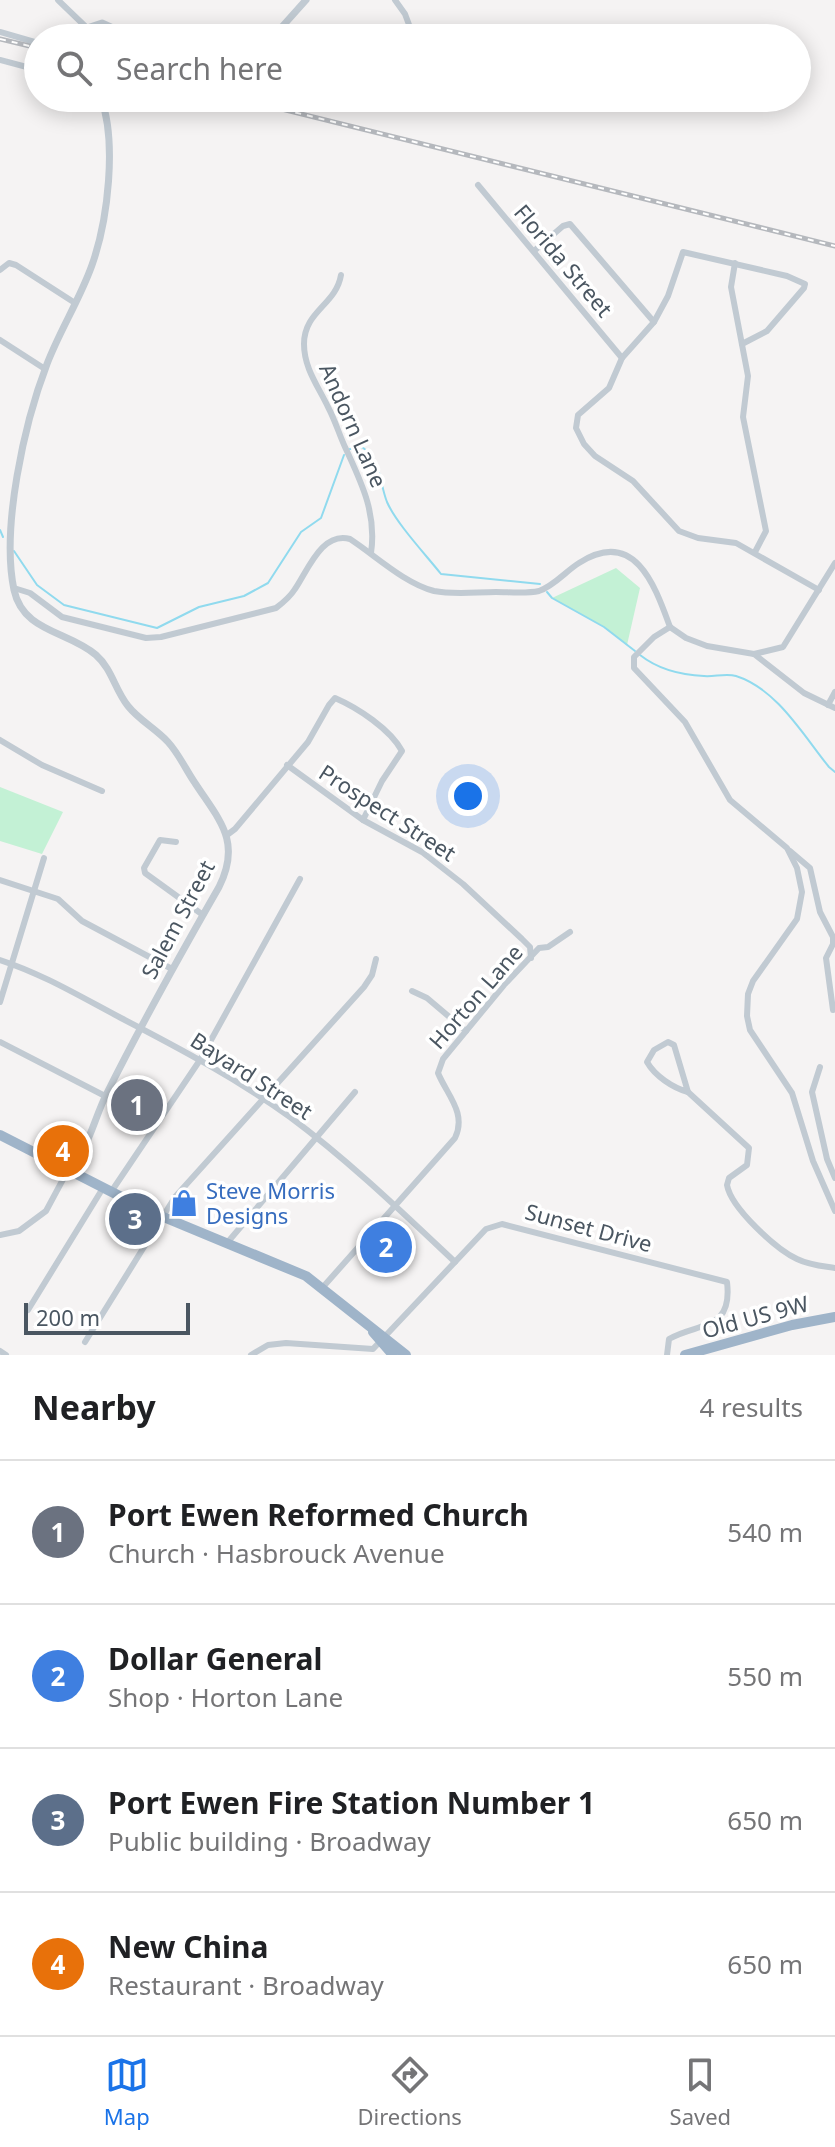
<!DOCTYPE html>
<html lang="en">
<head>
<meta charset="utf-8">
<style>
	body { margin:0; font-family:"Noto Sans",sans-serif; background:#f6f6f6; color:#202124 }
	.scale { position:absolute; left:24px; bottom:20px; width:166px; box-sizing:border-box; padding-left:8px; border:4px solid #4a5661; border-top:0; font-size:22px; line-height:28px; white-space:nowrap; color:#4a5661; -webkit-text-stroke:6px #fff; paint-order:stroke }
	.you { position:absolute; left:468px; top:796px; width:28px; height:28px; margin:-20px; border:6px solid #fff; border-radius:50%; background:#1a73e8; box-shadow:0 0 0 12px #1a73e833 }
	.badge { display:grid; place-items:center; width:52px; height:52px; border-radius:50%; background:#1a73e8; color:#fff; font-size:26px; font-weight:700 }
	.pin { position:absolute; translate:-50% -50%; border:4px solid #fff; box-shadow:0 2px 8px #0006 }
	.list { margin:0; padding:0; list-style:none }
	h2 { display:flex; justify-content:space-between; align-items:center; height:104px; margin:0; padding:0 32px; font-size:34px }
	h2 small { font-size:26px; font-weight:400; color:#757577 }
	.list li { display:grid; grid-template-columns:52px 1fr auto; gap:24px; align-items:center; box-sizing:border-box; height:144px; padding:0 32px; border-top:2px solid #e0e0e0 }
	.list b { display:block; font-size:30px; white-space:nowrap }
	.list p { margin:0; font-size:26px; white-space:nowrap; color:#757577 }
	.list em { font-size:26px; font-style:normal; color:#757577 }
	.icon { flex:none; width:44px; height:44px; fill:none; stroke:currentColor; stroke-width:2; stroke-linecap:round; stroke-linejoin:round }
	.map { position:relative; flex:none; width:835px; height:1355px; overflow:hidden }
	.search { position:absolute; background:#fff; box-shadow:0 4px 20px #0003; left:24px; right:24px; top:24px; height:88px; display:flex; align-items:center; gap:20px; box-sizing:border-box; padding:0 28px; border-radius:44px; color:#757577; font-size:30px }
	.sheet { height:680px; background:#fff }
	nav { display:flex; justify-content:space-around; align-items:center; box-sizing:border-box; height:112px; border-top:2px solid #e0e0e0; background:#fff; font-size:22px; color:#757577 }
	nav a { display:grid; justify-items:center; gap:4px }
	nav .on { color:#1a73e8 }
	.map>svg:first-child { display:block }
</style>
</head>
<body>
<div class="map">
<svg width="835" height="1355" viewBox="0 0 835 1355">
	<rect width="100%" height="100%" fill="#f5f3f3"/>
	<!-- green -->
	<g fill="#c3f1d5">
		<polygon points="616,568 640,588 627,645 604,627 552,598"/>
		<polygon points="0,787 63,812 42,854 0,841"/>
	</g>
	<g fill="none" stroke-linecap="round" stroke-linejoin="round">
		<!-- stream -->
		<g stroke="#90daee" stroke-width="2">
			<path d="M350,449L362,447C382,461 379,482 387,502C396,523 426,555 441,574L540,584"/>
			<polyline points="0,530 3,537"/>
			<polyline points="14,551 37,585 64,605 157,628 199,607 244,596 268,583 301,532 321,518 344,455"/>
			<polyline points="547,592 552,598 604,627 635,651"/>
			<path d="M640,655C659,670 681,675 704,676C714,677 726,673 736,676C777,689 803,735 829,767L835,772"/>
		</g>
		<!-- minor -->
		<g stroke="#c1cad2" stroke-width="6">
			<polyline points="58,0 87,28"/>
			<polyline points="395,0 405,14 414,38"/>
			<polyline points="0,32 38,43"/>
			<polyline points="0,60 38,70"/>
			<polyline points="478,185 622,358"/>
			<polyline points="534,251 563,226 570,224 654,322"/>
			<polyline points="735,263 731,287 748,376 743,417 766,531 755,552"/>
			<polyline points="0,270 9,263 16,265 75,303"/>
			<path d="M341,275C336,305 304,311 304,344C304,368 318,386 328,407C335,420 339,434 345,447C361,482 377,513 371,553"/>
			<polyline points="0,340 45,369"/>
			<polyline points="742,344 767,331 804,288 805,284 787,276 683,252 668,296 654,322 622,358 609,388 578,415 576,428 584,444 595,456 633,481 679,531 698,538 736,543 819,590"/>
			<path d="M14,588L30,593L62,617L146,638L161,637L276,608C284,602 290,597 295,589C308,570 322,531 350,539C376,556 404,583 434,591C454,595 476,592 496,592C509,592 526,594 539,591C554,586 566,571 579,563C635,527 655,586 670,627"/>
			<polyline points="670,627 654,637 634,657 634,668 685,722 730,800 787,848 797,868 802,892 797,919 753,981 748,994 747,1016 750,1030 792,1093 813,1161 835,1211"/>
			<polyline points="670,627 686,638 707,646 754,654 804,693 835,708"/>
			<polyline points="754,654 783,647 835,563"/>
			<polyline points="828,705 835,692"/>
			<polyline points="0,740 42,765 102,791"/>
			<polyline points="287,765 363,820 422,852 463,884 522,939 530,947 531,958"/>
			<path d="M227,835L235,829L308,742L329,705L335,698C358,708 390,729 402,751L382,781L363,820"/>
			<polyline points="176,842 160,840 144,868 145,873 203,915"/>
			<polyline points="790,851 810,868 820,912 833,937 833,944 826,958 833,1010"/>
			<polyline points="0,880 58,899 82,921 172,969"/>
			<path d="M0,960C43,974 81,997 121,1018C179,1048 237,1079 290,1117C348,1160 402,1212 455,1262"/>
			<polyline points="412,991 427,998 466,1031"/>
			<polyline points="0,1002 44,858"/>
			<polyline points="0,1042 105,1096"/>
			<path d="M668,1042L674,1045L688,1092C673,1088 655,1076 647,1062L654,1050Z"/>
			<polyline points="820,1067 812,1092 827,1159 835,1178"/>
			<path d="M688,1092L749,1148L747,1165L729,1178L727,1185C731,1208 776,1249 797,1259C809,1265 822,1266 835,1268"/>
			<polyline points="111,1192 200,1060 300,879"/>
			<polyline points="0,1235 19,1231 46,1211 68,1170"/>
			<polyline points="227,1243 355,1092"/>
			<path d="M323,1287L455,1138C467,1113 447,1095 438,1073L443,1059L504,985L539,948L548,947L570,932"/>
			<polyline points="28,1310 103,1188"/>
			<polyline points="85,1342 175,1197 364,987 372,975 376,959"/>
			<polyline points="0,1351 6,1355"/>
			<path d="M251,1355L268,1345L286,1343L373,1349L486,1229L502,1224L727,1282C733,1332 698,1322 669,1339L667,1355"/>
		</g>
		<!-- tertiary -->
		<g stroke="#c1cad2" stroke-width="7">
			<polyline points="83,38 87,28 102,23 113,28 119,38"/>
			<polyline points="272,38 306,0"/>
			<path d="M68,1170C89,1150 94,1118 107,1093C142,1023 180,955 219,887C242,841 219,820 195,783C186,770 179,754 168,742C156,729 139,720 128,706C115,690 112,669 96,655C68,631 23,632 14,590C1,528 24,424 47,364C60,330 80,299 92,265C108,220 117,142 101,98"/>
		</g>
		<!-- trunk -->
		<g stroke="#9fb4c9" stroke-width="10">
			<polyline points="0,1135 149,1211 306,1276 406,1355"/>
			<polyline points="373,1332 393,1355"/>
			<polyline points="685,1355 792,1325 835,1317"/>
		</g>
		<!-- rail casing -->
		<g stroke="#b5b8bd" stroke-width="5">
			<g id="rail">
				<polyline points="0,39 38,48"/>
				<polyline points="237,98 835,246"/>
			</g>
		</g>
		<!-- rail -->
		<use href="#rail" stroke="#fff" stroke-width="2" stroke-dasharray="6" stroke-linecap="butt"/>
	</g>
	<!-- icons -->
	<defs>
		<g id="shop-bare" transform="scale(2.16)"><path d="M-5-2.5h2.3a2.7 3.5 0 0 1 5.4 0H5L5.5 6h-11ZM-1.5-2.5h3a1.5 2.3 0 0 0-3 0Z" fill="#3f7fe0" stroke="#fff" stroke-width="2.5" paint-order="stroke"/></g>
	</defs>
	<g fill-rule="evenodd">
		<use href="#shop-bare" x="184" y="1203"/>
	</g>
	<g text-anchor="middle" dominant-baseline="central" stroke-width="7" stroke-linejoin="round" paint-order="stroke">
		<!-- street labels -->
		<g font-size="22" fill="#4a5661" stroke="#fff">
			<text transform="translate(564 260) rotate(50)">Florida Street</text>
			<text transform="translate(354 425) rotate(66)">Andorn Lane</text>
			<text transform="translate(388 812) rotate(33)">Prospect Street</text>
			<text transform="translate(177 919) rotate(-62)">Salem Street</text>
			<text transform="translate(475 996) rotate(-49)">Horton Lane</text>
			<text transform="translate(252 1075) rotate(33)">Bayard Street</text>
			<text transform="translate(589 1227) rotate(15)">Sunset Drive</text>
			<text transform="translate(755 1316) rotate(-15)">Old US 9W</text>
		</g>
		<!-- shop labels -->
		<g font-size="22" fill="#366cbe" stroke="#fff" text-anchor="start">
			<text x="206" y="1190">Steve Morris<tspan x="206" dy="25">Designs</tspan></text>
		</g>
	</g>
</svg>
<div class="scale">200 m</div>
<div class="you"></div>
<div class="pin badge" style="left:137px;top:1105px;background:#6b7280">1</div>
<div class="pin badge" style="left:386px;top:1247px;background:#3f7fe0">2</div>
<div class="pin badge" style="left:135px;top:1219px;background:#5c6f8a">3</div>
<div class="pin badge" style="left:63px;top:1151px;background:#e8710a">4</div>
<div class="search"><svg class="icon" aria-label="search" viewBox="0 0 24 24"><circle cx="10" cy="10" r="6"/><path d="M15 15l6 6"/></svg>Search here</div>
</div>
<section class="sheet">
<h2>Nearby<small>4 results</small></h2>
<ul class="list">
<li><span class="badge" style="background:#6b7280">1</span><div><b>Port Ewen Reformed Church</b><p>Church · Hasbrouck Avenue</p></div><em>540 m</em></li>
<li><span class="badge" style="background:#3f7fe0">2</span><div><b>Dollar General</b><p>Shop · Horton Lane</p></div><em>550 m</em></li>
<li><span class="badge" style="background:#5c6f8a">3</span><div><b>Port Ewen Fire Station Number 1</b><p>Public building · Broadway</p></div><em>650 m</em></li>
<li><span class="badge" style="background:#e8710a">4</span><div><b>New China</b><p>Restaurant · Broadway</p></div><em>650 m</em></li>
</ul>
</section>
<nav>
<a class="on"><svg class="icon" aria-label="map" viewBox="0 0 24 24"><path d="M3 6l6-2 6 2 6-2v14l-6 2-6-2-6 2zM9 4v14M15 6v14"/></svg>Map</a>
<a><svg class="icon" aria-label="directions" viewBox="0 0 24 24"><path d="M12 3l9 9-9 9-9-9zM9 14v-3h6M13 9l2 2-2 2"/></svg>Directions</a>
<a><svg class="icon" aria-label="saved" viewBox="0 0 24 24"><path d="M7 4h10v16l-5-4-5 4z"/></svg>Saved</a>
</nav>
</body>
</html>
